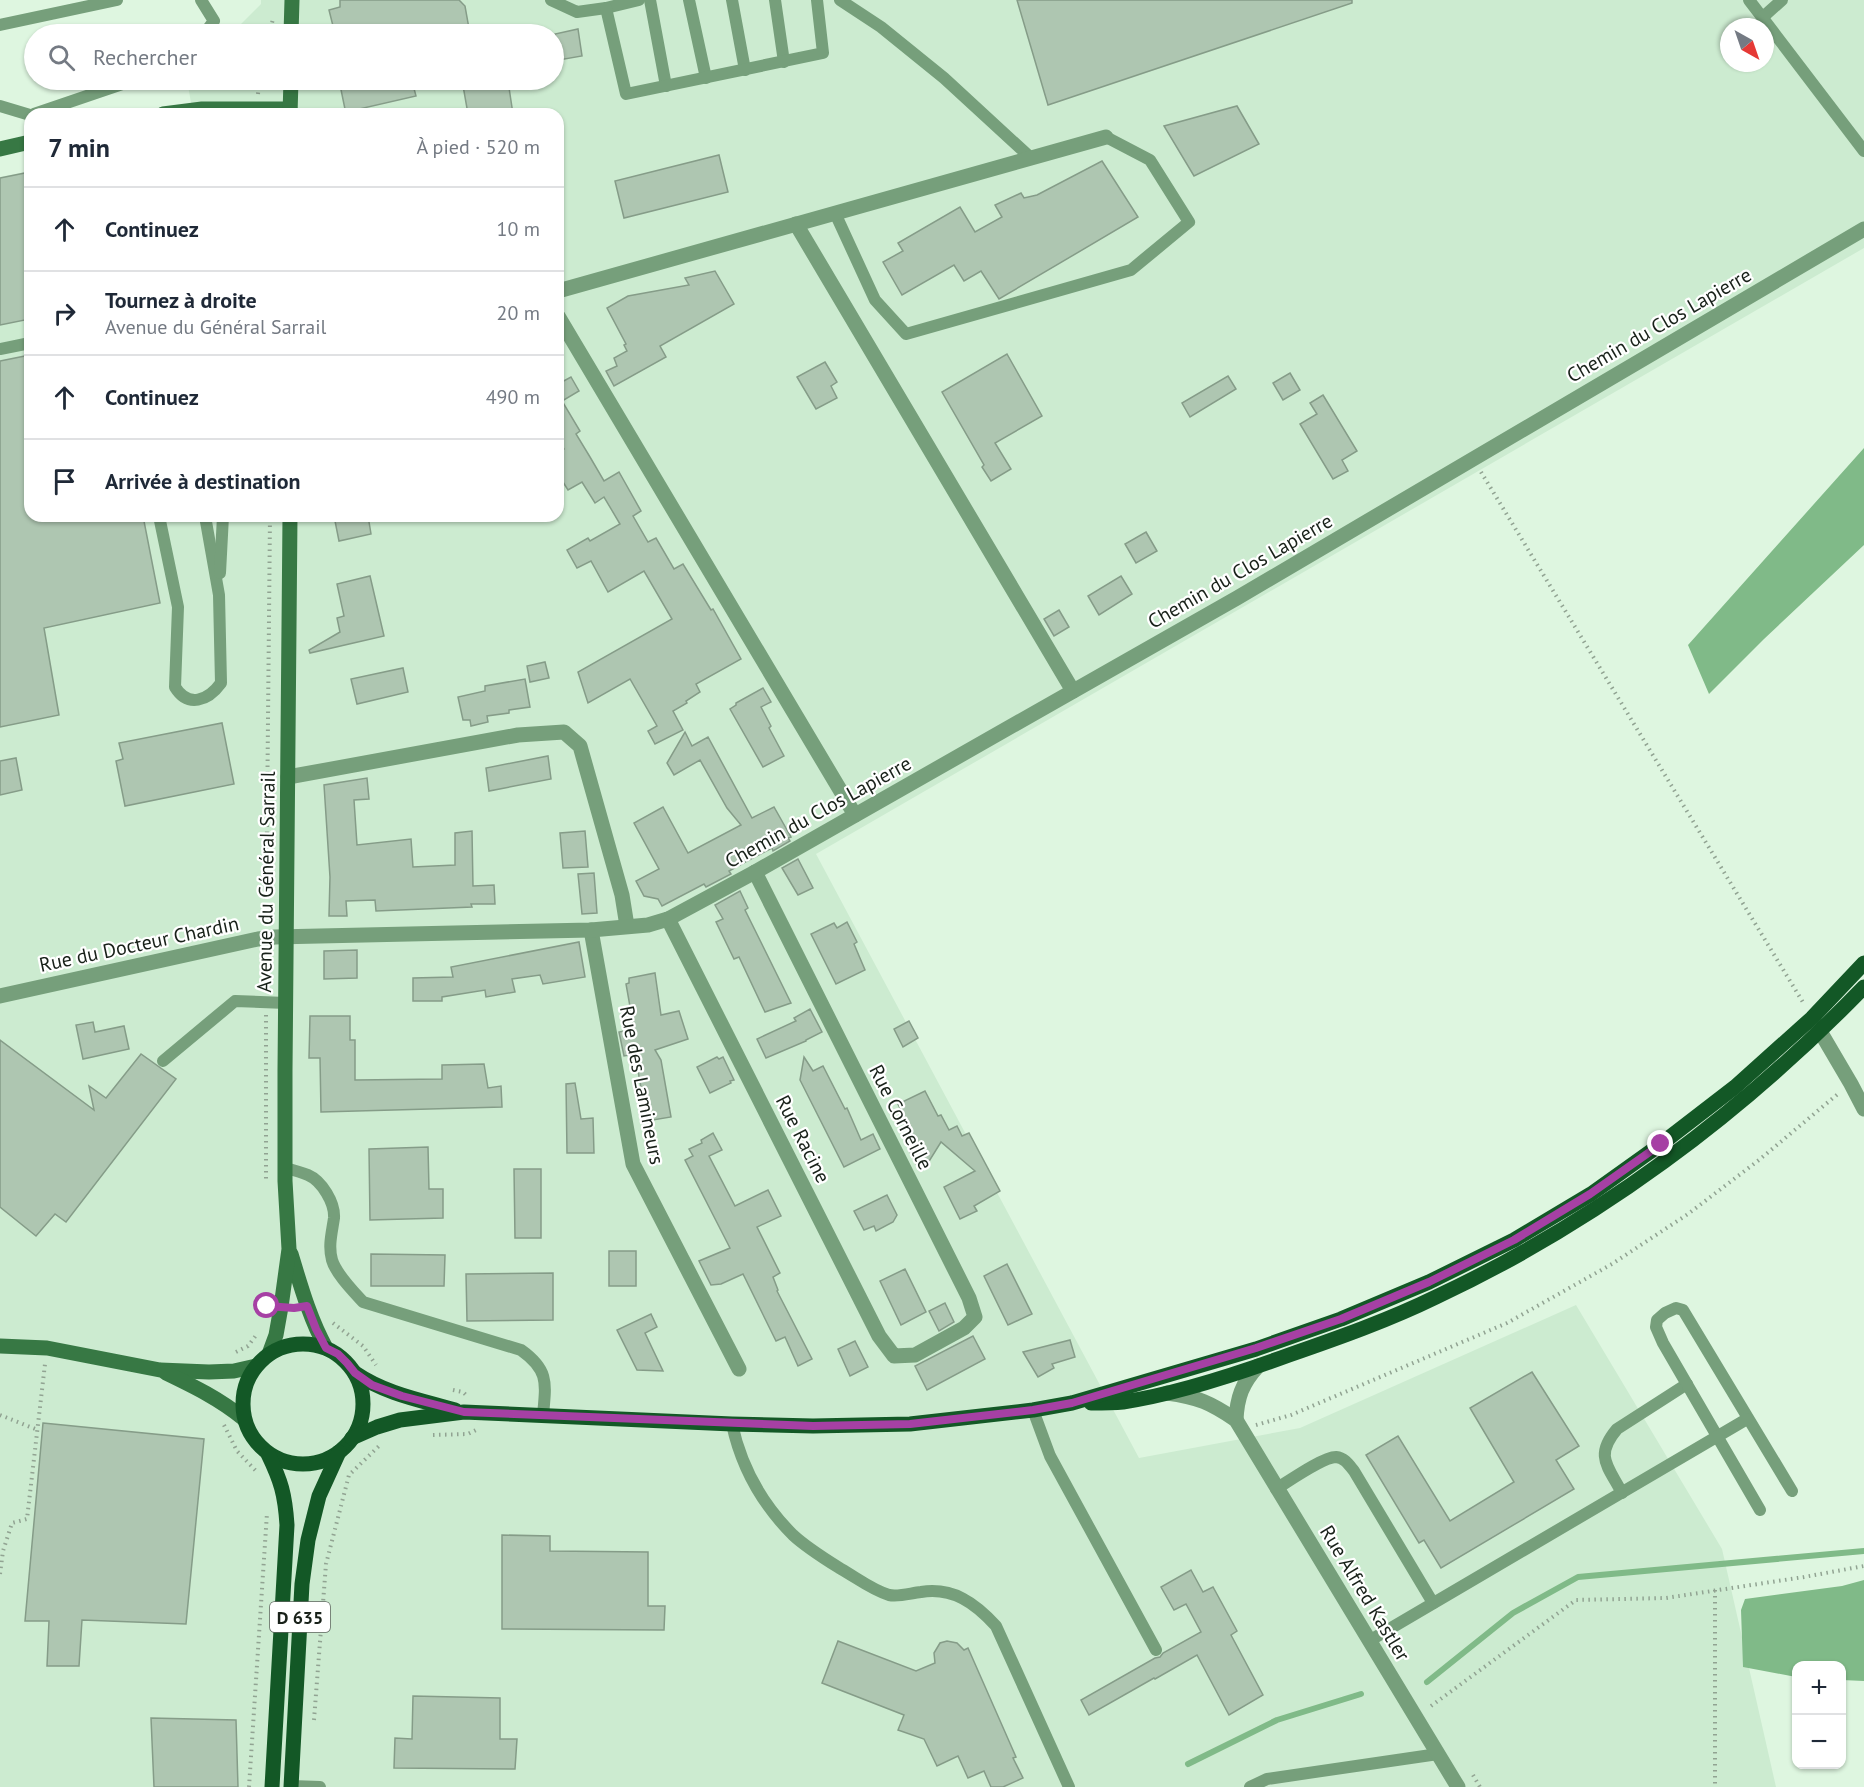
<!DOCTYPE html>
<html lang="fr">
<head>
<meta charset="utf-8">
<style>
	body { margin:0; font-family:"PT Sans",sans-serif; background:#f6f6f7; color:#1f2937 }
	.controls { position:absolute; right:18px; bottom:18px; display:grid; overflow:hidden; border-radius:12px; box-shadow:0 2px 4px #0004 }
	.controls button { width:54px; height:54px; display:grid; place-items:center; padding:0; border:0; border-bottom:2px solid #e0e1e3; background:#fff; color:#1f2937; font:30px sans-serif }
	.compass { position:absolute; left:1720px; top:18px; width:54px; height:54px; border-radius:50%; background:#fff; box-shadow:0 2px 4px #0004; rotate:140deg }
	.stop { position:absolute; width:18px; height:18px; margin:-14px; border:4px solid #a640a4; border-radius:50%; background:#fff }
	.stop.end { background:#a640a4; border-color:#fff; box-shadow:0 2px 6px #0008 }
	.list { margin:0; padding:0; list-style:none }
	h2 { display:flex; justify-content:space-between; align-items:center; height:78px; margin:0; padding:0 24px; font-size:26px }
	h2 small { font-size:20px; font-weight:400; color:#747a83 }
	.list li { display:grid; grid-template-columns:39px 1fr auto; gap:18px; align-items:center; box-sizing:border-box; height:84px; padding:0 24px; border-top:2px solid #e0e1e3 }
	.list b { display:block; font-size:22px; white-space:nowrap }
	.list p { margin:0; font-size:20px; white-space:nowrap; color:#747a83 }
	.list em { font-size:20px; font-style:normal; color:#747a83 }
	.icon { flex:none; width:33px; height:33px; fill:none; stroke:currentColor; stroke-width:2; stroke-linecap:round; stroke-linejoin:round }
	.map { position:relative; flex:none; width:1864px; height:1787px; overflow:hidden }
	.search { position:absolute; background:#fff; box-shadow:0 2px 4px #0004; left:24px; top:24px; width:540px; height:66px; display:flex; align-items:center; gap:15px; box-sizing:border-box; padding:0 21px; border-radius:33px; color:#747a83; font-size:22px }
	.panel { position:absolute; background:#fff; box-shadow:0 2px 4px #0004; left:24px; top:108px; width:540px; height:414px; border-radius:18px }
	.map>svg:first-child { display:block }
</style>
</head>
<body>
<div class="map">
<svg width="1864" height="1787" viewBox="0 0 1864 1787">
	<rect width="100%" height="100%" fill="#def6e0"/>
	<!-- built -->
	<path fill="#ccebd0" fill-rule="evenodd" d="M261,0H1864V248L816,854L1139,1458L1300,1428L1576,1305L1722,1549L1776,1787H0V177L30,171V516H558V114H193L187,80H554V34H231L261,4ZM1729,27H1765V63H1729Z"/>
	<!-- water -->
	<g fill="#80ba88">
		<polygon points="1864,448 1864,545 1764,639 1709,694 1688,645"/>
		<polygon points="1864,1580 1864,1681 1842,1680 1842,1666 1796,1666 1796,1677 1743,1667 1741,1610 1745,1599 1842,1586"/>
	</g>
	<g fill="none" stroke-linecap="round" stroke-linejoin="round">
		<!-- stream -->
		<g stroke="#80ba88" stroke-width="6">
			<polyline points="1427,1682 1513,1613 1578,1577 1864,1551"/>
			<polyline points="1188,1764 1277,1720 1361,1694"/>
		</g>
	</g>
	<!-- building -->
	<g fill="#aec6b1" stroke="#859c88" stroke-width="1.5">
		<polygon points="340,0 459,0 465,6 470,34 451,34 449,28 444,28 444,26 408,34 335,34 329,10 340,7"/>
		<polygon points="1017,0 1352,0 1352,3 1048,105"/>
		<polygon points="578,29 582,56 559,60 555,34"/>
		<polygon points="339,80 400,80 401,83 412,81 416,96 359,109 359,114 346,114"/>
		<polygon points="462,80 477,80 478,86 508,81 513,114 468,114"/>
		<polygon points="1237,106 1259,144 1194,176 1164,126"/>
		<polygon points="719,155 728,192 624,218 615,181"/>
		<polygon points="1102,161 1138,217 999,299 981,271 964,281 954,265 902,295 883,262 903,251 898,243 960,207 975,232 1002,217 995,205 1021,193 1024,198 1037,195"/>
		<polygon points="30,172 30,319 0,325 0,178"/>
		<polygon points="715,271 734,304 660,346 666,357 614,386 606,371 617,366 614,358 627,351 624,345 626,344 607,308 628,296 689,285 685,278"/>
		<polygon points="1007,354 1042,416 995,443 1011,469 991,481 982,467 984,465 942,392"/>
		<polygon points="30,355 30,516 143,516 160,603 44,628 59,715 0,727 0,361"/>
		<polygon points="825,362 837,382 831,386 837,398 816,409 797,377"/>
		<polygon points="1290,373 1300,390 1283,400 1273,383"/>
		<polygon points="1228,376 1236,389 1190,417 1182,403"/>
		<polygon points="571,377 579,391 562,401 580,431 576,434 590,457 604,481 619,472 641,511 633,516 648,542 656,538 674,569 683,564 711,610 713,609 741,659 696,684 700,692 686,701 687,703 673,711 683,730 655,744 648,731 657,726 630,679 588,703 578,672 672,619 644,571 608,592 591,561 577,568 567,550 588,538 590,541 620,524 604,497 595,503 582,482 568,490 563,482 558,484 558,452 564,449 558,439 558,384"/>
		<polygon points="1323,395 1357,451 1342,460 1348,471 1333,479 1300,424 1317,414 1310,403"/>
		<polygon points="334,516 368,516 371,534 339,541"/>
		<polygon points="1146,532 1157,551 1136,563 1125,544"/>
		<polygon points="370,576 384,636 310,653 309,650 340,632 337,618 344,616 337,584"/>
		<polygon points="1121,576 1132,594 1099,615 1088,596"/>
		<polygon points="1059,610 1069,627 1054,636 1044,619"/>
		<polygon points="545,662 549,678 530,682 527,666"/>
		<polygon points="403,668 408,692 357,704 351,679"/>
		<polygon points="525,679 530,707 509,710 509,713 487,716 488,722 471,726 470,720 463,720 458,697 485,691 485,686"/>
		<polygon points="763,688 771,702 761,707 771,726 769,728 784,756 763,767 730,709 736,705 736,703"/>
		<polygon points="222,723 234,784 125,806 116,761 123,759 119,743"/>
		<polygon points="685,732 692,746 708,737 752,818 774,807 791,837 788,838 790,841 773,851 772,848 747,861 729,871 731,874 706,887 704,884 662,906 658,899 644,896 636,881 659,869 634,823 663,807 688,853 741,825 727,808 700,760 674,775 667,763"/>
		<polygon points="548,756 551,779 489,791 486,768"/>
		<polygon points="16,758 22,790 0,795 0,761"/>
		<polygon points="367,778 369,799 354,800 357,845 411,839 413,867 455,865 455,833 472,831 473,886 494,885 495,904 471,904 472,907 376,911 375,900 346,901 347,916 329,916 330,877 324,785"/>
		<polygon points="585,831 588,867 563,868 560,833"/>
		<polygon points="798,859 813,888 798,895 782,868"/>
		<polygon points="594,873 597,913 582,914 578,874"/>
		<polygon points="740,891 748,908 745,910 791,1003 765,1012 739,957 734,959 716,922 723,919 715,905"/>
		<polygon points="847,922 857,942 854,944 865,970 836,984 811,934 834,923 837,928"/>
		<polygon points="579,942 585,977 543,984 540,975 512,979 515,992 486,997 485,990 442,997 442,1001 413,1001 413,978 453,977 451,967"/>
		<polygon points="357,950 357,978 324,979 324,951"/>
		<polygon points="655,973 661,1015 679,1011 688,1039 655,1050 661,1060 671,1117 647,1121 635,1054 624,1056 619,1032 634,1029 626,984 629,983 629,978"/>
		<polygon points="810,1009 822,1032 806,1040 806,1041 766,1058 757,1039 796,1021 794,1018"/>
		<polygon points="310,1016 350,1016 350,1040 355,1040 355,1080 442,1079 442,1065 484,1064 488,1088 501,1086 502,1107 321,1112 320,1058 309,1058"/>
		<polygon points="909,1021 918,1038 903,1047 894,1029"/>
		<polygon points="93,1022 95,1032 124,1026 129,1049 83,1059 76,1025"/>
		<polygon points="0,1040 94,1110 89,1086 106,1098 141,1054 176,1079 66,1222 55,1214 36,1236 0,1207"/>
		<polygon points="717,1057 719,1059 723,1057 734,1080 730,1081 731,1083 710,1093 697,1067"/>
		<polygon points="804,1057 813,1071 823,1066 845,1109 847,1108 861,1140 873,1134 880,1149 844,1167 800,1080"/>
		<polygon points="575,1083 581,1119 593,1118 594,1153 567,1153 566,1084"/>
		<polygon points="925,1091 938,1116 941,1115 949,1130 957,1126 962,1136 969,1133 1000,1191 974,1206 977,1211 960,1219 944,1187 975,1171 941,1142 928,1163 918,1168 909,1150 918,1146 898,1104"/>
		<polygon points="713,1133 722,1150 709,1156 735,1206 768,1190 781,1216 757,1227 780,1273 773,1277 778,1290 777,1291 812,1359 798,1366 785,1337 776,1341 743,1274 721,1284 711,1285 699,1261 730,1248 685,1160 693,1156 689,1149 702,1143 701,1140"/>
		<polygon points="428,1147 429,1189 443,1189 443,1218 370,1220 369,1149"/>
		<polygon points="514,1169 541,1169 541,1238 515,1238"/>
		<polygon points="887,1195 897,1215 893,1222 876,1231 874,1226 864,1230 854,1211"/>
		<rect x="609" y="1251" width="27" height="35"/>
		<polygon points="371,1254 445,1255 444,1286 371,1286"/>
		<polygon points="1007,1264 1032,1314 1008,1325 984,1276"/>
		<polygon points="905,1269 926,1312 901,1325 880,1281"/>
		<polygon points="553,1273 553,1320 467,1321 466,1274"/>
		<polygon points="945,1303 954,1322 939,1331 929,1311"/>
		<polygon points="651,1314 657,1327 645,1333 663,1371 637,1370 617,1330"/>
		<polygon points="973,1336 985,1359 927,1390 915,1366"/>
		<polygon points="1070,1340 1075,1357 1052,1364 1054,1368 1038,1377 1023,1352"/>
		<polygon points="855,1341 868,1367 850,1376 838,1349"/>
		<polygon points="1532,1372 1579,1446 1556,1460 1574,1489 1441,1568 1424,1540 1419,1543 1366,1455 1398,1436 1450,1521 1514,1482 1470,1408"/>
		<polygon points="43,1423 204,1439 186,1624 82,1620 79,1666 47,1666 49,1621 25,1621"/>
		<polygon points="502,1535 550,1536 550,1551 648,1552 648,1606 665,1606 664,1630 502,1629"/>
		<polygon points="1191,1570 1203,1592 1213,1587 1237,1631 1231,1635 1263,1695 1229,1715 1197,1655 1155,1679 1154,1678 1089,1715 1081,1700 1155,1658 1160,1657 1163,1653 1201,1632 1186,1604 1174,1610 1161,1587"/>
		<polygon points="838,1641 916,1671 935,1663 934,1653 940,1643 947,1641 957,1643 964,1650 968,1648 1016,1757 1013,1758 1023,1778 1003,1787 991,1787 984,1771 968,1778 958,1756 937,1766 924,1739 898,1730 904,1715 822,1683"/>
		<polygon points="413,1696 500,1698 500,1739 517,1739 515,1769 394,1768 395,1738 412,1739"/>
		<polygon points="151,1718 236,1720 238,1787 154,1787"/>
	</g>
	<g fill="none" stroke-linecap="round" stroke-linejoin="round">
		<!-- path -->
		<g stroke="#91a392" stroke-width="4" stroke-dasharray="1.5 4.5" stroke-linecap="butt">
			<polyline points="269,34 273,19"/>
			<polyline points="258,94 259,80"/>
			<polyline points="1481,472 1804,1004"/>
			<polyline points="266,923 270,516"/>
			<polyline points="266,989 266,955"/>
			<polyline points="266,1015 266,1181"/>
			<polyline points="333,1323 363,1346 376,1365"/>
			<polyline points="236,1352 248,1346 257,1334"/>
			<polyline points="453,1390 463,1392 467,1396"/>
			<polyline points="0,1415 38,1430"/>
			<polyline points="224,1425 237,1451 257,1472"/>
			<polyline points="1256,1425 1291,1415 1507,1323 1612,1264 1688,1214 1759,1160 1839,1093"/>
			<polyline points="433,1435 468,1434 476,1430"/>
			<polyline points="0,1574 3,1551 12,1523 27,1519 45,1364"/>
			<polyline points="1715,1590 1715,1787"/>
			<polyline points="1431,1706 1576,1600 1666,1598 1804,1577 1864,1566"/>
			<polyline points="314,1720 326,1564 349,1475 380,1445"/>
			<polyline points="1473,1775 1480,1787"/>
			<polyline points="249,1787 267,1513"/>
		</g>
		<!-- lane -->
		<g stroke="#769f7b" stroke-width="12">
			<polyline points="201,0 214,21 204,34"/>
			<polyline points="551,0 577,12 606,8 639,0"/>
			<polyline points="650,0 666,86"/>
			<polyline points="689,0 706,78"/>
			<polyline points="732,0 745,70"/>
			<polyline points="775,0 784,62"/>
			<polyline points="840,0 881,27 944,78 1031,158"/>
			<polyline points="1749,0 1864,151"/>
			<polyline points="606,8 626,94 823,53 817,0"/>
			<polyline points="1763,17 1782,0"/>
			<polyline points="0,25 117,0"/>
			<polyline points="0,106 30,115"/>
			<polyline points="34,114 134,80"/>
			<polyline points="835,213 875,300 906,334 1131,270 1189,222 1150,160 1106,137"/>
			<polyline points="0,349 30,343"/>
			<path d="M159,516L178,607L175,687C188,708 208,701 221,683L219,595L205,516"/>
			<polyline points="220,573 223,516"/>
			<polyline points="163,1061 235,1001 286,1003"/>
			<path d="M285,1168C293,1170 301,1172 308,1175C322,1181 335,1203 334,1218C332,1232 328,1246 332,1260C336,1274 353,1291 363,1302L521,1350C549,1370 546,1383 543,1415"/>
			<polyline points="1033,1410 1050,1456 1156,1650"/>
			<path d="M732,1424C741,1466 762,1504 793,1535C807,1548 825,1559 841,1569C857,1578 872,1590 889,1595C899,1597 911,1593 921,1592C953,1587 975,1603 996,1626L1069,1787"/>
			<path d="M1276,1489C1289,1481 1323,1457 1336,1457C1345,1458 1349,1465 1354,1471L1433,1603"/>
			<path d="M1622,1493C1608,1466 1594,1456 1617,1429L1687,1384"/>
			<polyline points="1760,1510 1663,1343 1656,1327 1657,1320 1665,1313 1676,1308 1683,1310 1792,1491"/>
			<polyline points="1369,1641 1747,1419"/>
			<polyline points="291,1786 320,1787"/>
			<polyline points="1250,1787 1267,1779 1438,1754"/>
		</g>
		<!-- street -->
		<g stroke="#769f7b" stroke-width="15">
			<polyline points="796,224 1073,691"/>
			<polyline points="558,291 1106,137"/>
			<polyline points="558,316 855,815"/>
			<polyline points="288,777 518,735 564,732 580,746 622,895 627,926"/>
			<polyline points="668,919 879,1336 894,1356 915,1355 964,1328 975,1317 969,1298 755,872"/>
			<polyline points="591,930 633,1164 739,1369"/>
			<polyline points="0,996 258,939 275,937 591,930 648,925 668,919 755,872 1237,598 1864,229"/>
			<polyline points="1814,1021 1851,1084 1864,1109"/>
			<path d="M1167,1393C1198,1397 1211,1403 1236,1420L1458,1787"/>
			<path d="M1236,1420C1237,1398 1242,1383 1258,1366"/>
		</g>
		<!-- secondary -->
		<g stroke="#377844" stroke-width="15">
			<polyline points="291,34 292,0"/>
			<polyline points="163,114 202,109 290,109"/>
			<polyline points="290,114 291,80"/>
			<polyline points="0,149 30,142"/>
			<path d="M291,1254C301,1287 310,1319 326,1348"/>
			<polyline points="0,1346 47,1348 160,1370 209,1372 234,1371 256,1366"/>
			<polyline points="269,1354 276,1335 281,1307 289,1249 285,1181 285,1071 290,516"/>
			<path d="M166,1373C193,1386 220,1399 244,1419"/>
		</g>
		<!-- primary -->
		<g stroke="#135826" stroke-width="15">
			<circle cx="303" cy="1404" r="60"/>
			<path d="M355,1373C386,1394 420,1400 455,1410"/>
			<path d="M1091,1403C1101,1403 1113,1403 1123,1402C1177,1394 1237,1374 1289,1355C1338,1338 1389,1320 1436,1297C1596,1222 1741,1114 1864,987"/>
			<polyline points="352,1438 377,1427 400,1420 464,1412 732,1424 813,1426 910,1424 1033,1410 1072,1403 1256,1349 1341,1319 1429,1282 1514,1240 1591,1194 1661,1144 1735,1087 1812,1018 1864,963"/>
			<path d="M268,1454C281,1481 285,1494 287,1525L272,1787"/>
			<polyline points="291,1787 302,1584 308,1540 319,1496 339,1452"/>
		</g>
	</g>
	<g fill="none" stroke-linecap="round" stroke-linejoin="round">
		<!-- route -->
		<polyline stroke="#a640a4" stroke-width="8" points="267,1306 294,1308 307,1306 316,1329 326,1348 338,1354 347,1363 355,1373 372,1385 402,1396 464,1412 813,1426 910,1424 1033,1410 1072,1403 1256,1348 1341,1319 1429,1282 1514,1240 1590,1194 1661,1144"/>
	</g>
	<g text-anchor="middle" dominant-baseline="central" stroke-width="4.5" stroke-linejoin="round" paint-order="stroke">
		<!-- shield labels -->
		<rect fill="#fff" stroke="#5d645e" stroke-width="1.5" x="270" y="1602" width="60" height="30" rx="4.5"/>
		<g font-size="18" font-weight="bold" fill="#182119">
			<text x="300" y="1617">D 635</text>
		</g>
		<!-- street labels -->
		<g font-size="20" fill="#182119" stroke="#fff">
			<text transform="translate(1659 325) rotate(-30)">Chemin du Clos Lapierre</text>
			<text transform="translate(1240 571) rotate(-30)">Chemin du Clos Lapierre</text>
			<text transform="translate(818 812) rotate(-29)">Chemin du Clos Lapierre</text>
			<text transform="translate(266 882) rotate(-89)">Avenue du Général Sarrail</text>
			<text transform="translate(139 944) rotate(-12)">Rue du Docteur Chardin</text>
			<text transform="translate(642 1085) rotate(79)">Rue des Lamineurs</text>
			<text transform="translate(901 1117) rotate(63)">Rue Corneille</text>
			<text transform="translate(803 1139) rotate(63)">Rue Racine</text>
			<text transform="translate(1365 1593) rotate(59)">Rue Alfred Kastler</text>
		</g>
	</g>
</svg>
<div class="controls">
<button>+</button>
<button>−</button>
</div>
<svg class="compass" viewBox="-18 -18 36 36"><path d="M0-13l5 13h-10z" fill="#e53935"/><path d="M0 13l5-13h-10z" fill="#747a83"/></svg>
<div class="stop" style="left:267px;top:1306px"></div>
<div class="stop end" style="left:1661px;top:1144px"></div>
<div class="search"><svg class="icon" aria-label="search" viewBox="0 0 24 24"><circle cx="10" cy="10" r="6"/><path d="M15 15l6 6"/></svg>Rechercher</div>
<section class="panel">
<h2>7 min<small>À pied · 520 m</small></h2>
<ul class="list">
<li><svg class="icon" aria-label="ahead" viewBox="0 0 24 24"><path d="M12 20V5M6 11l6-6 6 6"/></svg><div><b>Continuez</b></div><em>10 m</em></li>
<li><svg class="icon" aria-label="right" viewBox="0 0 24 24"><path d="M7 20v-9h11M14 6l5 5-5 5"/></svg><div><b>Tournez à droite</b><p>Avenue du Général Sarrail</p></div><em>20 m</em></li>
<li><svg class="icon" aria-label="ahead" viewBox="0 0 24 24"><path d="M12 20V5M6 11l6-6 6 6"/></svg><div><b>Continuez</b></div><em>490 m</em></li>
<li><svg class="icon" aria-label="arrive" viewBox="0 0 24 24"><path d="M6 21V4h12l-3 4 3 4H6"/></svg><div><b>Arrivée à destination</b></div></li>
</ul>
</section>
</div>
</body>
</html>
